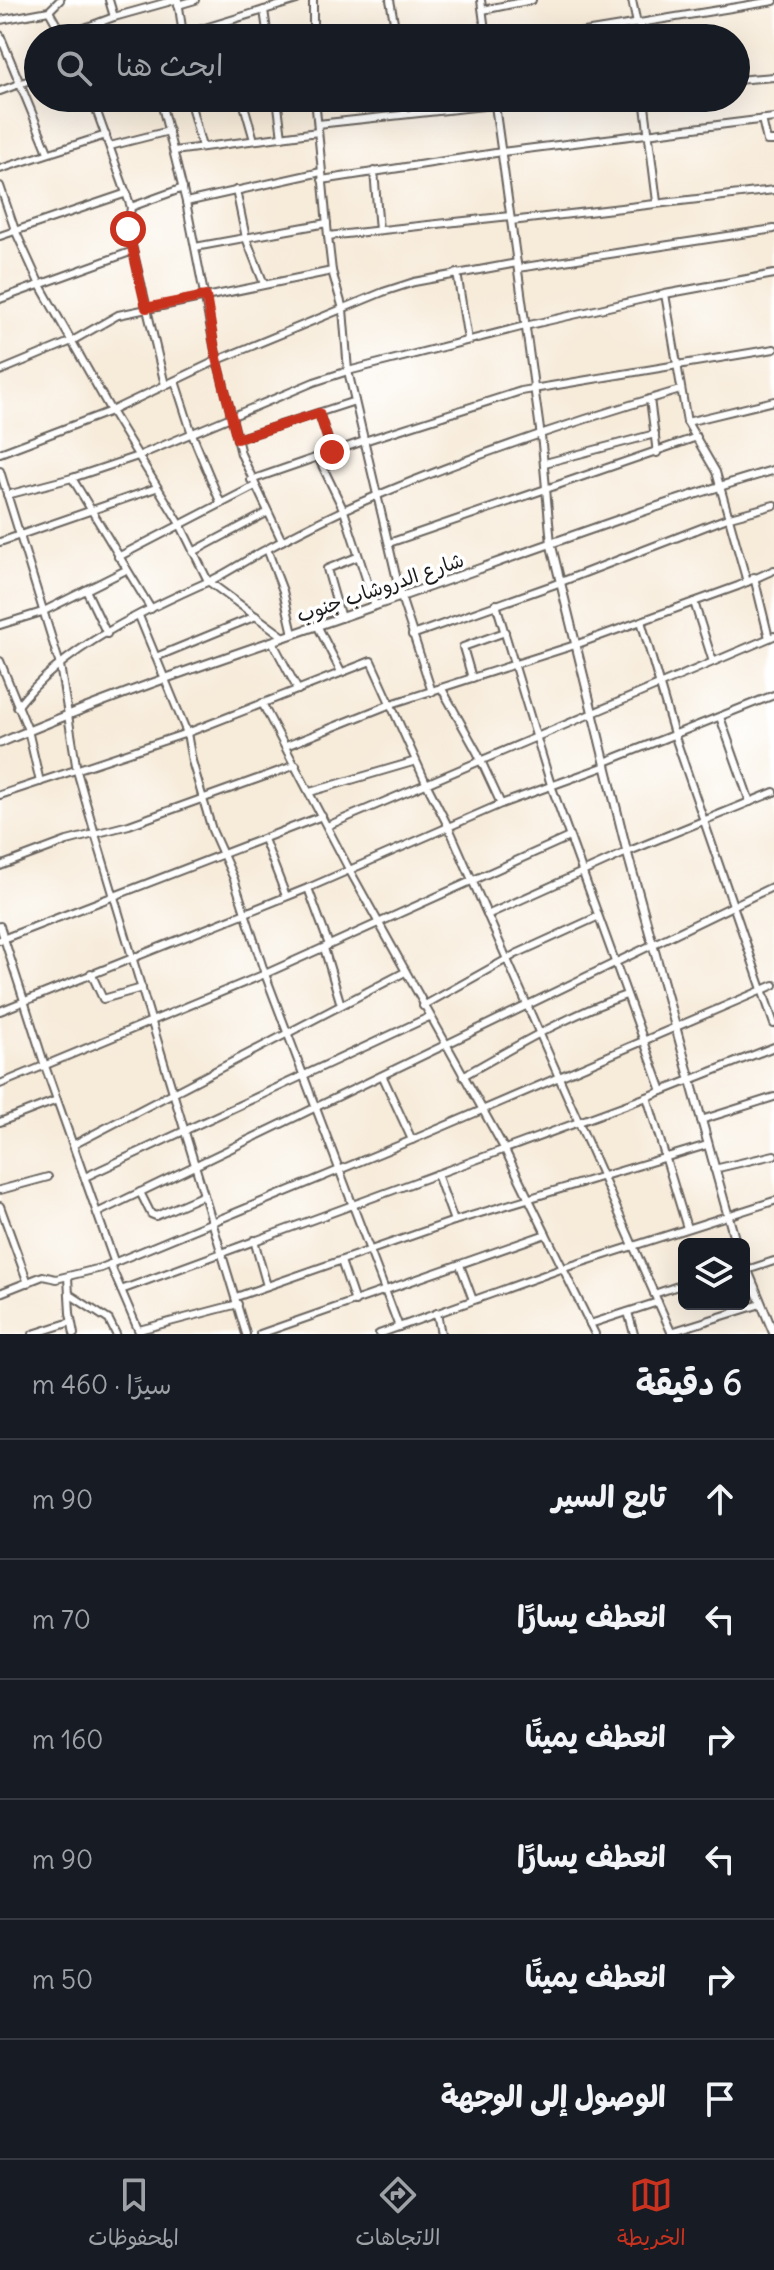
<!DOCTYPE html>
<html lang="ar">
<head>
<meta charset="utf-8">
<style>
	body { margin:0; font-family:Delius,"Playpen Sans Arabic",sans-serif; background:#20242c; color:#f1f3f6; direction:rtl }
	.controls { position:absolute; right:24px; bottom:24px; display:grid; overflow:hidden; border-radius:12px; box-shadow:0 8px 32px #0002 }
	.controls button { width:72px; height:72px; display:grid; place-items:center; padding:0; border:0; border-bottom:2px solid #363941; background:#171b24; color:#f1f3f6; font:40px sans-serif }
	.stop { position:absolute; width:24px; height:24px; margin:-18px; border:6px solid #c8321e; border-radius:50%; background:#fff }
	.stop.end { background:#c8321e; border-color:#fff; box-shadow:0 2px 8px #0008 }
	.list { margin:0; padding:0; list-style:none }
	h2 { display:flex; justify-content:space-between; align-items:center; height:104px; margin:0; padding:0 32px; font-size:34px }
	h2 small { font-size:26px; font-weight:400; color:#9ea1a6 }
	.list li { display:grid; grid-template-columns:52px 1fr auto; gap:24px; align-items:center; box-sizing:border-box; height:120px; padding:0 32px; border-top:2px solid #363941 }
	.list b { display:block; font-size:30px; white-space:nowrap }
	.list em { font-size:26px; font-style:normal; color:#9ea1a6 }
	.icon { flex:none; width:44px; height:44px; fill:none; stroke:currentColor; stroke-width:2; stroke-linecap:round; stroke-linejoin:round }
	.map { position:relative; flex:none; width:774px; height:1334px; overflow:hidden; direction:ltr }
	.search { position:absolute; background:#171b24; box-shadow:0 8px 32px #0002; left:24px; right:24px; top:24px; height:88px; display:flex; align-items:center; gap:20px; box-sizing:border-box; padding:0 28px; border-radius:44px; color:#9ea1a6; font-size:30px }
	.sheet { height:824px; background:#171b24 }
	nav { display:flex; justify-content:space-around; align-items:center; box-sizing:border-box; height:112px; border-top:2px solid #363941; background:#171b24; font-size:22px; color:#9ea1a6 }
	nav a { display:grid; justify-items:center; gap:4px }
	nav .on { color:#c8321e }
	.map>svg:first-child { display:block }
</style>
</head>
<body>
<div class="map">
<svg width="774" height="1334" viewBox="0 0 774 1334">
	<rect width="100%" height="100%" fill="#fff"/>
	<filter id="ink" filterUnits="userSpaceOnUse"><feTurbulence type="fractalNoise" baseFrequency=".0125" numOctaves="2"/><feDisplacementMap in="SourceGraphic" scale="16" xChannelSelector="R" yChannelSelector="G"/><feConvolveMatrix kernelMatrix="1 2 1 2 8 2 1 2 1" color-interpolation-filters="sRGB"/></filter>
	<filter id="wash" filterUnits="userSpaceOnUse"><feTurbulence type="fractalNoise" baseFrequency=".006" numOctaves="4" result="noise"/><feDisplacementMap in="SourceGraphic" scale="32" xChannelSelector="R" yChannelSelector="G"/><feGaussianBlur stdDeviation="1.8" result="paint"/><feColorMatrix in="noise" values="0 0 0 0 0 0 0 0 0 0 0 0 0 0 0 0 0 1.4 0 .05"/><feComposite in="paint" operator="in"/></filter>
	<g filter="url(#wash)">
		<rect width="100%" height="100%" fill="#f7ebd9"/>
	</g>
	<g filter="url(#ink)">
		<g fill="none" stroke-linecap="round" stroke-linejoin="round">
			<!-- minor casing -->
			<g stroke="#69645e" stroke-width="10">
				<g id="minor">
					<polyline points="109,0 114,17"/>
					<polyline points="178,0 183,35"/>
					<polyline points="313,0 313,38"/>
					<polyline points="390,0 397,38"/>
					<polyline points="481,0 486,38"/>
					<polyline points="632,0 637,24"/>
					<polyline points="178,5 195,0"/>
					<polyline points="264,10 268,38"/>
					<polyline points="483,10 532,0"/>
					<polyline points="49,11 64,38"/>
					<polyline points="0,20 49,11 60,0"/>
					<polyline points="220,24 224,38"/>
					<polyline points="641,24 643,38"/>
					<polyline points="313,31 395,29"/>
					<polyline points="0,35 48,152"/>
					<polyline points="63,36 114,17 175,0"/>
					<polyline points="172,38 297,0"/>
					<polyline points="548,38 774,1"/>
					<polyline points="736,80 774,77"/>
					<polyline points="0,91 38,77"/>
					<polyline points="92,98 131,207 128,229 165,385"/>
					<polyline points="160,98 186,202 215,350 241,454 282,541"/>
					<polyline points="189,98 202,147"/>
					<polyline points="242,98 254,140"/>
					<polyline points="277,98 282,137"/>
					<polyline points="315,98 328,236 332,271 343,309 348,371 401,597 432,692"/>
					<polyline points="404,98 405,113"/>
					<polyline points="494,98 542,444 551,544"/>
					<polyline points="644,98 657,202"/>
					<polyline points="762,119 767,141 774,141"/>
					<polyline points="318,124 559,98"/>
					<polyline points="110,146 169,131"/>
					<polyline points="174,151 318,132"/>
					<polyline points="0,169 106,135"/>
					<polyline points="374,171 379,230"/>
					<polyline points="322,180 502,152 774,118"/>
					<polyline points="0,186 15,230 40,285 111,411 180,524 208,581 284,637"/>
					<polyline points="236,190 246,238 264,284"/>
					<polyline points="186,202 321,172"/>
					<polyline points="131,207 183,188"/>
					<polyline points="511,221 774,190"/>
					<polyline points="0,236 127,193"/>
					<polyline points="328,236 510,216"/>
					<polyline points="195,247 327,223"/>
					<polyline points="518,268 774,229"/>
					<polyline points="457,273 468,340"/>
					<polyline points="665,294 687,422 716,472 747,582"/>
					<polyline points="0,299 133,251"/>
					<polyline points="0,371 72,341 118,315 332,271"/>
					<polyline points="175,381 192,434 221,504"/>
					<polyline points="650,399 657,453"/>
					<polyline points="319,413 332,452"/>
					<polyline points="687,422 774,401"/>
					<polyline points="237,439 355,401"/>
					<polyline points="0,453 111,411 218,360 383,292 414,282 517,263"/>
					<polyline points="318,457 344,511 375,606"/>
					<polyline points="545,463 655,434"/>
					<polyline points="0,471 60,665 77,771 95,834 246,1334"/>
					<polyline points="72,478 151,609"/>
					<polyline points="251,480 364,441 521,391 774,349"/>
					<polyline points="7,495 72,478 138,456 314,382 348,371 525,326 665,294 774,274"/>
					<polyline points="0,542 156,488"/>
					<polyline points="389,543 697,437"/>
					<polyline points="267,549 283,591 293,634"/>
					<polyline points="193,552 268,512"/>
					<polyline points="118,557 255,486"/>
					<polyline points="754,577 769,638"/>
					<polyline points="86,590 107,634"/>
					<polyline points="694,602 713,662"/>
					<polyline points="496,604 551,785 662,1091"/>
					<polyline points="139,616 187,733 192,761 212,830 234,879 265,974 399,1327"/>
					<polyline points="341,618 327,569 357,557"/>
					<polyline points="641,621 674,734 774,1024"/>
					<polyline points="0,625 42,612 126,570"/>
					<polyline points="317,625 341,672"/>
					<polyline points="412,635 553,585 730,517 774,505"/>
					<polyline points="272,641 298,690"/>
					<polyline points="156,657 256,616"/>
					<polyline points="0,661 28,730 40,782"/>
					<polyline points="472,678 463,647 505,632"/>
					<polyline points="442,689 477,752 501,804"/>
					<polyline points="262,703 350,871 504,1148 595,1334"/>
					<path d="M17,707C62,648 148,608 214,579C232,570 249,558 267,549C302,530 339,511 376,496C475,454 578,420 680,390"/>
					<polyline points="720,717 750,802"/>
					<polyline points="286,746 391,704 575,645 738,586 774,570"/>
					<polyline points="605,762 774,695"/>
					<polyline points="310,792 416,761"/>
					<polyline points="0,795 187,733 371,661 427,785 450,830 672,1334"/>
					<polyline points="327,826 774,636"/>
					<polyline points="264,839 286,896"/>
					<polyline points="0,866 67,841 129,825 296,765"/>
					<polyline points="308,888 329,945"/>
					<polyline points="487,915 627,852 774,792"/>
					<polyline points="0,926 45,1066 114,1261"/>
					<polyline points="0,940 322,816"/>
					<polyline points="324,948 341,1005"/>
					<polyline points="91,973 103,999 142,988"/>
					<polyline points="423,1006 516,954 597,917"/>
					<polyline points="0,1011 308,888 501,804 606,766"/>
					<path d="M463,1076C516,1046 568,1015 626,995"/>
					<polyline points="383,1077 412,1140"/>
					<polyline points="0,1084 265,974 569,837"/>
					<polyline points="647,1097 687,1228"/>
					<polyline points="701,1120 774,1097"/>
					<polyline points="0,1122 57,1100"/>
					<polyline points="73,1145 405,972"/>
					<polyline points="714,1169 774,1155"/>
					<polyline points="437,1174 454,1221"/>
					<polyline points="85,1177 429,1017"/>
					<polyline points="0,1190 48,1177"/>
					<polyline points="140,1192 151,1214 156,1216 204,1195"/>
					<polyline points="0,1206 28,1283"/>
					<path d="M97,1213C323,1106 548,995 774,886"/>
					<polyline points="254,1240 267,1286"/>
					<polyline points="341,1261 355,1302"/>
					<polyline points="110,1264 140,1334"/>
					<polyline points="460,1265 473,1300"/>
					<polyline points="747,1270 774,1261"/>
					<polyline points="68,1277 70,1313 74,1334"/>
					<polyline points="121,1290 647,1097 774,1047"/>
					<polyline points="0,1293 43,1276 56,1279 101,1268 412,1140 774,985"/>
					<polyline points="69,1294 109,1320 116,1334"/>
					<polyline points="654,1294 684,1284"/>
					<polyline points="236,1297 454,1221 707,1145"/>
					<polyline points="628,1312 634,1334"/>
					<polyline points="437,1313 441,1334"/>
					<polyline points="590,1324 658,1302"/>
					<polyline points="139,1330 238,1304"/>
					<polyline points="671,1332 761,1304"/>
					<polyline points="33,1334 71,1322"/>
					<polyline points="260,1334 546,1234"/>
					<polyline points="379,1334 561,1269 774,1201"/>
				</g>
			</g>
			<!-- tertiary casing -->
			<g stroke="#69645e" stroke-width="11">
				<g id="tertiary">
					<polyline points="551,544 627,852 736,1244"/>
					<path d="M0,743C123,690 251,649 377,605C509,559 640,509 774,470"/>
					<polyline points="744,1262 774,1334"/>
				</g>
			</g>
			<!-- minor -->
			<use href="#minor" stroke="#fff" stroke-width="6"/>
			<!-- tertiary -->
			<use href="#tertiary" stroke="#fff" stroke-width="7"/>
		</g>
	</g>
	<g fill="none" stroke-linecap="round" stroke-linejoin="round" filter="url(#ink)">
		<!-- route -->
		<polyline stroke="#c8321e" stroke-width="10" points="128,229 146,308 206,296 215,350 237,439 319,413 332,452"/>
	</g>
	<g text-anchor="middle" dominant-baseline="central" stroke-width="7" stroke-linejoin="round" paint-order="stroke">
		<!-- street labels -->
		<g font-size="20" fill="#1c1c1c" stroke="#fff">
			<text transform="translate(380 587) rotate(-19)">شارع الدروشاب جنوب</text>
		</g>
	</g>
</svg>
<div class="controls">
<button><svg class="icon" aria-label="layers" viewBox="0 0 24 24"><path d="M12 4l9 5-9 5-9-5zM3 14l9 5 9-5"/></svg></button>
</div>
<div class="stop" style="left:128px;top:229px"></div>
<div class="stop end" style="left:332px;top:452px"></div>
<div class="search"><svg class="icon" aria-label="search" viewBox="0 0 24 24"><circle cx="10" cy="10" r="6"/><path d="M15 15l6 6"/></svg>ابحث هنا</div>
</div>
<section class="sheet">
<h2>6 دقيقة<small>سيرًا · 460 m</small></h2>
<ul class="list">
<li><svg class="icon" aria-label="ahead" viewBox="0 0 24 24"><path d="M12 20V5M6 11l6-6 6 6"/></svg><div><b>تابع السير</b></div><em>90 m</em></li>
<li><svg class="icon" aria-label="left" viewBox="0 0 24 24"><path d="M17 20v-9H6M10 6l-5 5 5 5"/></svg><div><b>انعطف يسارًا</b></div><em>70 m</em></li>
<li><svg class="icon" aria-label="right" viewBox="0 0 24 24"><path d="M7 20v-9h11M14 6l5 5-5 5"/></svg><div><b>انعطف يمينًا</b></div><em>160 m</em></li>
<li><svg class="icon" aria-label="left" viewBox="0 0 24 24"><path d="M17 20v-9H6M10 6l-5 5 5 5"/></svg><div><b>انعطف يسارًا</b></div><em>90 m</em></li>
<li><svg class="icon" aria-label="right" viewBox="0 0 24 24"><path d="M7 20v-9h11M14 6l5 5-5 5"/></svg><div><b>انعطف يمينًا</b></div><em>50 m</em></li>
<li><svg class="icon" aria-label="arrive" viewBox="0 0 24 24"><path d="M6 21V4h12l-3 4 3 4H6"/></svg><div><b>الوصول إلى الوجهة</b></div></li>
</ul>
</section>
<nav>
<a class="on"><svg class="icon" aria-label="map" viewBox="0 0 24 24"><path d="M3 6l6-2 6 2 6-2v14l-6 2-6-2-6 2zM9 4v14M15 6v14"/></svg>الخريطة</a>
<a><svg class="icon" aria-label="directions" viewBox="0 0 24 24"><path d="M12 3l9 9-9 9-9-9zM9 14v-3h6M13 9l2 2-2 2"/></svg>الاتجاهات</a>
<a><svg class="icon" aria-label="saved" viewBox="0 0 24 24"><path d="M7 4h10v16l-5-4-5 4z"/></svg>المحفوظات</a>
</nav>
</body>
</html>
